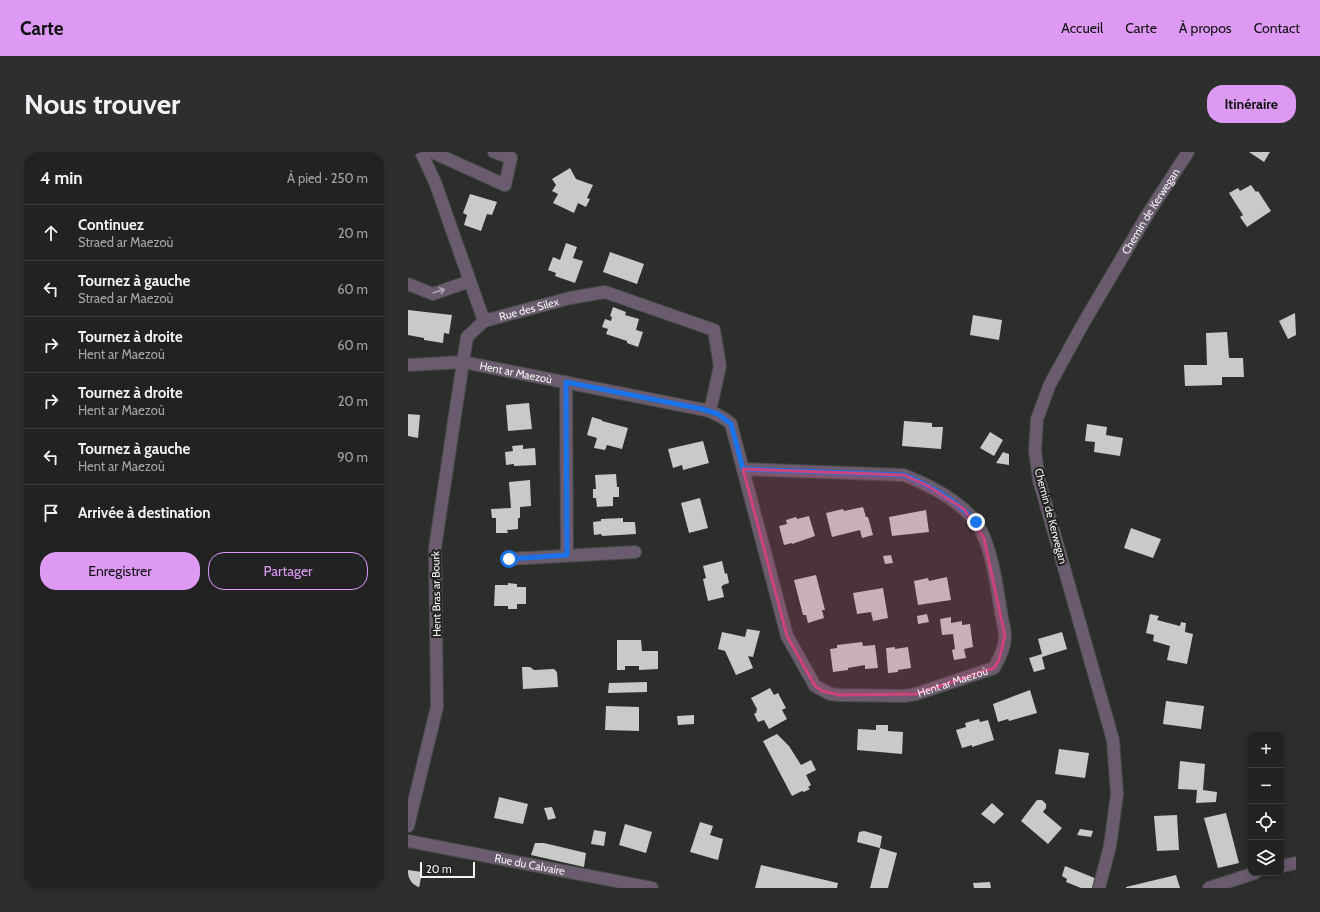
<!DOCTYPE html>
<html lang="fr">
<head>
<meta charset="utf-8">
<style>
	body { margin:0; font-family:Cabin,sans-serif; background:#2d2f2e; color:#f1f3f6 }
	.controls { position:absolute; right:12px; bottom:12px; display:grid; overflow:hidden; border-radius:8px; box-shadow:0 2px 10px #0003 }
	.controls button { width:36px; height:36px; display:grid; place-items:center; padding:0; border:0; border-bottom:1px solid #3e3f3f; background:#212221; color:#f1f3f6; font:20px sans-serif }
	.scale { position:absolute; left:12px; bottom:10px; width:55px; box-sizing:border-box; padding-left:4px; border:2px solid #f4f5f3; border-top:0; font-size:11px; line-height:14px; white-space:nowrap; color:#f4f5f3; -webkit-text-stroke:3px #232422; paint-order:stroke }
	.stop { position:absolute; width:12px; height:12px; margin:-9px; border:3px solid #1a73e8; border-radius:50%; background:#fff }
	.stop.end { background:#1a73e8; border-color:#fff; box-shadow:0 1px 4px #0008 }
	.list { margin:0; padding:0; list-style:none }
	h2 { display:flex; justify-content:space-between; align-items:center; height:52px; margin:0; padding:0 16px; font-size:17px }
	h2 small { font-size:13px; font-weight:400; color:#a2a4a5 }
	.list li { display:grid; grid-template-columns:26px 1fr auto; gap:12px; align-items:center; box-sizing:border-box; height:56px; padding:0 16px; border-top:1px solid #3e3f3f }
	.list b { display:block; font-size:15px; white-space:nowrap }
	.list p { margin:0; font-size:13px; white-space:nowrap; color:#a2a4a5 }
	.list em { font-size:13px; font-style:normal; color:#a2a4a5 }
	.actions { display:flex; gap:8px; padding:12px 16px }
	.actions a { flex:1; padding:9px 0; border:1px solid #dd99f4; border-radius:16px; text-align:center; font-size:14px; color:#dd99f4 }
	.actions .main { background:#dd99f4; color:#111 }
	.icon { flex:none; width:22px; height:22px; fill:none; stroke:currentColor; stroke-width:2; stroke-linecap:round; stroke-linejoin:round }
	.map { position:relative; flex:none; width:888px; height:736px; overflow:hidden; border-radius:16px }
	header { display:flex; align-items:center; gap:24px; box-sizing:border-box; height:56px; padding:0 20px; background:#dd99f4; color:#111 }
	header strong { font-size:19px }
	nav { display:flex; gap:22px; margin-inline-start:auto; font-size:14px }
	.intro { display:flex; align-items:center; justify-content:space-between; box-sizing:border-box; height:96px; padding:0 24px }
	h1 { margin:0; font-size:28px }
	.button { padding:10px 18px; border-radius:16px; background:#dd99f4; color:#111; font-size:14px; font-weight:700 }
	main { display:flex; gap:24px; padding:0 24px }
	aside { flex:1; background:#212221; border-radius:16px; box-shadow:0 2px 10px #0003 }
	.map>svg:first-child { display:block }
</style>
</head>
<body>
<header>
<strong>Carte</strong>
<nav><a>Accueil</a><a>Carte</a><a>À propos</a><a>Contact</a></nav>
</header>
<div class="intro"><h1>Nous trouver</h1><a class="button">Itinéraire</a></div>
<main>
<aside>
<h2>4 min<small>À pied · 250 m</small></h2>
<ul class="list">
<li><svg class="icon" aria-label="ahead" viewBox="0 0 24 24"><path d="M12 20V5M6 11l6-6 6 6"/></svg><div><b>Continuez</b><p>Straed ar Maezoù</p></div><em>20 m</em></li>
<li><svg class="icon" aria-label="left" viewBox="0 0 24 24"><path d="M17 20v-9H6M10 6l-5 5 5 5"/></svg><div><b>Tournez à gauche</b><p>Straed ar Maezoù</p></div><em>60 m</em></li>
<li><svg class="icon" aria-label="right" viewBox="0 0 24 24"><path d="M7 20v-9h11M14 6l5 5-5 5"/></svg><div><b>Tournez à droite</b><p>Hent ar Maezoù</p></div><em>60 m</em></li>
<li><svg class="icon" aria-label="right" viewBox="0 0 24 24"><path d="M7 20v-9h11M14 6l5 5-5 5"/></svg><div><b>Tournez à droite</b><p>Hent ar Maezoù</p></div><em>20 m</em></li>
<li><svg class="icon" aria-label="left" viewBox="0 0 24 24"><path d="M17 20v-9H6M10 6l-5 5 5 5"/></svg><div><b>Tournez à gauche</b><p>Hent ar Maezoù</p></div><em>90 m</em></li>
<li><svg class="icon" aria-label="arrive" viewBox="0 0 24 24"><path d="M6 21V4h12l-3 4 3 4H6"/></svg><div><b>Arrivée à destination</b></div></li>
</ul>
<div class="actions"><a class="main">Enregistrer</a><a>Partager</a></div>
</aside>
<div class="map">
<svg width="888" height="736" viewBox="0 0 888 736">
	<rect width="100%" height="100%" fill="#2c2e2c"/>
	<!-- building -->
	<g fill="#c8cac7">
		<polygon points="841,0 862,0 856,10"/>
		<polygon points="162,16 168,27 185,33 179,46 182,47 178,55 170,51 166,61 145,51 150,42 144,39 148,33 144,27"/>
		<polygon points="843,33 848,40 850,39 863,59 839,75 832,65 835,63 821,41 830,36 832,39"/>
		<polygon points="62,42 89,50 84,63 79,62 73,79 56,73 59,63 55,61"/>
		<polygon points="158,91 169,95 165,106 175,109 167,131 147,124 148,121 140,118 145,105 152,108"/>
		<polygon points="202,100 236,112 229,132 195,120"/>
		<polygon points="205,155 218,160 217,163 231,167 228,178 235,180 230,195 219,191 219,189 198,182 200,177 194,175 197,167 203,169 204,165 202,164"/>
		<polygon points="0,158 44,163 41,182 36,181 35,191 16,188 16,186 0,183"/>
		<polygon points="887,161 888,183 880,187 871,169"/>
		<polygon points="565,163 594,168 591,188 562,183"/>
		<polygon points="819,180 821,206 835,206 836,225 814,225 814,233 777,234 776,213 799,213 798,181"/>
		<polygon points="121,251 124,277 100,279 98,253"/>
		<polygon points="0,262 12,263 10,286 0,284"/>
		<polygon points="184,265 194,268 194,269 220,276 214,297 199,293 197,298 186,296 189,286 179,283"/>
		<polygon points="496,269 524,271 524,275 535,275 533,297 494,294"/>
		<polygon points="679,272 699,275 698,283 715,286 712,304 686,300 687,290 677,289"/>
		<polygon points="582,280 595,288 586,304 572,296"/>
		<polygon points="295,289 301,311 275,318 274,313 265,316 260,297"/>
		<polygon points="115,293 115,297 127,296 128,313 106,314 106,312 98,313 97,300 105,299 104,294"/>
		<polygon points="595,300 601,302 601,313 588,311"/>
		<polygon points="208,322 209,335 211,335 211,345 205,345 205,354 189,355 188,346 185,346 185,337 188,337 187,323"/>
		<polygon points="122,328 123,354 112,355 112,366 110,366 110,377 99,378 100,381 88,381 88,366 84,366 83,357 103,356 101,330"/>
		<polygon points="292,346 300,376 281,381 273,351"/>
		<polygon points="455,355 458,365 460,365 465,383 454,386 452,378 424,385 418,361 435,357 436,359"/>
		<polygon points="518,358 521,380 484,384 481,365"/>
		<polygon points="401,364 407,384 384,392 384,391 376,393 371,374 379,372 378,368 388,365 389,367"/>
		<polygon points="215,366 215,370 227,370 228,382 194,384 193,382 186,383 185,370 193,369 193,367"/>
		<polygon points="723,376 753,387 745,406 716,396"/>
		<polygon points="483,403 485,411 477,412 475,404"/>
		<polygon points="314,409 317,422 319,421 321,431 315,433 313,436 314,436 316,445 300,449 295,427 298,426 295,414"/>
		<polygon points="408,423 417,458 414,458 416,466 400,471 398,463 395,463 386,428"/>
		<polygon points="539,425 543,448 510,453 506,429 520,426 521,429"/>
		<polygon points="100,431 109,432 109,435 118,435 118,452 109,452 109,457 100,457 100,454 86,454 87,433 100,433"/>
		<polygon points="475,436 480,466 465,469 463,460 449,462 445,441"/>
		<polygon points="519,462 521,470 510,472 509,464"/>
		<polygon points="742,462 751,464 749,468 772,474 773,470 778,471 777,480 785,482 779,512 759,508 762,494 745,489 746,483 738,481"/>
		<polygon points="543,465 543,471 554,469 554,473 562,472 565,495 556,497 558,506 546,508 544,498 547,497 545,482 534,483 532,467"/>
		<polygon points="339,477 352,479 345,505 340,504 345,516 328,523 317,499 310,497 314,480 337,485"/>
		<polygon points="654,480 659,497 634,505 637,517 626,520 621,506 634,502 630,487"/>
		<polygon points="209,488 233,488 234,499 250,499 250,517 231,518 231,514 217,514 217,518 209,518"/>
		<polygon points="454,490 455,494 467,493 470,516 457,517 457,513 440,516 440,518 425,520 422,497 429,496 429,493"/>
		<polygon points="487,495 487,497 500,495 503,516 490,518 490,520 480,521 478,496"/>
		<polygon points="114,515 122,515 126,518 146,517 149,520 150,535 115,537"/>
		<polygon points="239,530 239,540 200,541 201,531"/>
		<polygon points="362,536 366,543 370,541 378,556 374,558 379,567 361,577 356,568 350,570 346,562 348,561 349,557 343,546"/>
		<polygon points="622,538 629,561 601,569 600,567 590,570 585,552"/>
		<polygon points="758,549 796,554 793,577 755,572"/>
		<polygon points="198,554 231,555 231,579 197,578"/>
		<polygon points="286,563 286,572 270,573 269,564"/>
		<polygon points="571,567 572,570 580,568 586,588 564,595 564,593 554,596 548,578 558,575 557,571"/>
		<polygon points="468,573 480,573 480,579 495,580 494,602 449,598 450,577 468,578"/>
		<polygon points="369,582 381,594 393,613 403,608 408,618 398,623 403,633 400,635 402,637 396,640 394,639 384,644 355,589"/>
		<polygon points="651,597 681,601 677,626 647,622"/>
		<polygon points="772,609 797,612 795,638 809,640 808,650 788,651 789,638 770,637"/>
		<polygon points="91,645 120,652 115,672 86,666"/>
		<polygon points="629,648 634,648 638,652 638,656 635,660 654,676 640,692 613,669"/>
		<polygon points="584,651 596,662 586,672 573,662"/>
		<polygon points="144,655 148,666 140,668 136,656"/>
		<polygon points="818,661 831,711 810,716 796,666"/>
		<polygon points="769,663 771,698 749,699 746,664"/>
		<polygon points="292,670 305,674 302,683 315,687 310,708 282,700"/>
		<polygon points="217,672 244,680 238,701 211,693"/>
		<polygon points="672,677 685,679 683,685 669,683"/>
		<polygon points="186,678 198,680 196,694 183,692"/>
		<polygon points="456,679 474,684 472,696 449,690 451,680"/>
		<polygon points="127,691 136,691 178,701 176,715 123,703"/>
		<polygon points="472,696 489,701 480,736 462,736"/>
		<polygon points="353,713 430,731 429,736 347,736"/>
		<polygon points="657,714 689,727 686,736 673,736 658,730 659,727 654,724"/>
		<polygon points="0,718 14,720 11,736 0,736"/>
		<polygon points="768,723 772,736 718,736 718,735"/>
		<polygon points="582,730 583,736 566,736 565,731"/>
	</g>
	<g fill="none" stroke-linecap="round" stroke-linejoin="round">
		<!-- minor casing -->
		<g stroke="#484a48" stroke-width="14">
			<g id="minor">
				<path id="s1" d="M13,0L27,30L76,169L162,146L197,140L306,178L312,214L302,259"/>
				<polyline points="24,0 97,33 103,6 86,0"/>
				<polyline points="0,132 25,142 62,129"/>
				<path id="s2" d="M0,213L55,210L302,259L317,267L323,272L379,484L407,534L422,542L431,543L497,544L508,542L586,516C592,506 597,496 597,484C597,477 594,468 593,460C589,434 583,390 567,369C550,347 521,333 496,323L335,317"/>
				<polyline points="158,230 159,403"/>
				<polyline points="101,407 227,400"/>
				<polyline points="0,674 29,555 27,396 55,210 59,185 76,169"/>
				<path id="s3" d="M691,736L702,694L709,642L705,588L631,328L627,299L629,267L642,232L676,170L741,60L780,0"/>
			</g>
		</g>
		<!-- tertiary casing -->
		<g stroke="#484a48" stroke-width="14">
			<g id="tertiary">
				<path id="s4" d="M0,689L244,736"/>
				<polyline points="873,714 888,711"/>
				<polyline points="801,736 847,721"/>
			</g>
		</g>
		<!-- minor -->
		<use href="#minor" stroke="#6a5b6f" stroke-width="12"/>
		<!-- tertiary -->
		<use href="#tertiary" stroke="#6a5b6f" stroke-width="12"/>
	</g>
	<!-- one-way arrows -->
	<defs><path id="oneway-shaft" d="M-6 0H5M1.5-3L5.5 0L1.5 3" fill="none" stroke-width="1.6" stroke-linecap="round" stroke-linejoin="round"/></defs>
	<use stroke="#afa8b1" href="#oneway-shaft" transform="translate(31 139) rotate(-17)"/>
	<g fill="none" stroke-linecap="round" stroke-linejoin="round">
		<!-- route -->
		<path stroke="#1a73e8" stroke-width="5" d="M101,407L159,403L158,230L294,257L310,262L323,272L335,317L496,323C523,334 548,348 568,370"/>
	</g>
	<!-- marked area -->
	<path fill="#cc4479" fill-opacity="0.2" stroke="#cc4479" stroke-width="3" stroke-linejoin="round" d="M335,317L496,323L520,334L556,357L576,386L597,484L591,508L586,516L508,542L431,543L414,539L407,534L379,484Z"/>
	<g text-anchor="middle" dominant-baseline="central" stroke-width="4" stroke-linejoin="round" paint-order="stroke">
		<!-- street labels -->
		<g font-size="11" fill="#f4f5f3" stroke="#232422">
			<text stroke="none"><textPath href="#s3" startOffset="719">Chemin de Kerwegan</textPath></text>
			<text stroke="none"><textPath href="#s1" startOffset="227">Rue des Silex</textPath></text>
			<text stroke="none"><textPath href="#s2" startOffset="109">Hent ar Maezoù</textPath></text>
			<text transform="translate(643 364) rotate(75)">Chemin de Kerwegan</text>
			<text transform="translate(28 442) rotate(-91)">Hent Bras ar Bourk</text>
			<text stroke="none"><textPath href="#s2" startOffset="750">Hent ar Maezoù</textPath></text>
			<text stroke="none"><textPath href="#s4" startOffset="124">Rue du Calvaire</textPath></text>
		</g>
	</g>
</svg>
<div class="controls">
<button>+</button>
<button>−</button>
<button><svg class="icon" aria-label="locate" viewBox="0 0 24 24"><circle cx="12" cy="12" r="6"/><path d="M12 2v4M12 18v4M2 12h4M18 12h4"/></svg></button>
<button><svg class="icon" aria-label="layers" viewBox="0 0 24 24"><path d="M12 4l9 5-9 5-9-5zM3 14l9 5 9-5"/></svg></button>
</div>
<div class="scale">20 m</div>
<div class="stop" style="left:101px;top:407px"></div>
<div class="stop end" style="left:568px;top:370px"></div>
</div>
</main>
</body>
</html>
